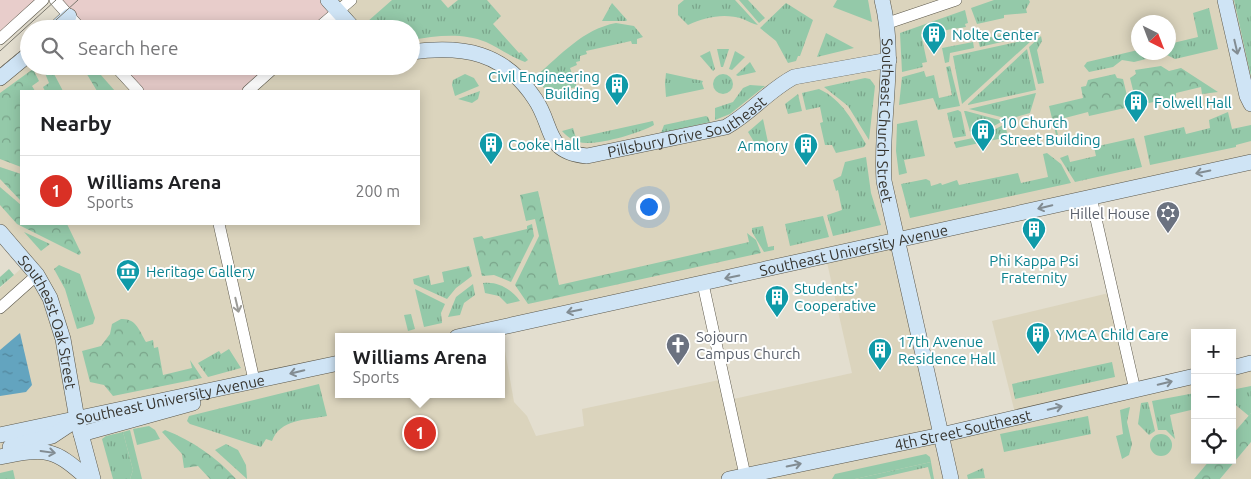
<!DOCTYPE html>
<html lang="en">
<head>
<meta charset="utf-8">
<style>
	body { margin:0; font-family:Ubuntu,sans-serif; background:#f6f6f6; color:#202124 }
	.controls { position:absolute; right:15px; bottom:15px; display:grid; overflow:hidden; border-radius:0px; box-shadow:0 2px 12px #0003 }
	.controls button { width:45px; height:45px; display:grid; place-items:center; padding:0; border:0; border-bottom:1px solid #e0e0e0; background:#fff; color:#202124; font:25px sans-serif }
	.compass { position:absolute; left:1131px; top:15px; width:45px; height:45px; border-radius:50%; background:#fff; box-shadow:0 2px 12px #0003; rotate:138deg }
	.you { position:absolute; left:648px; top:206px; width:18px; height:18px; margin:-12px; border:4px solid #fff; border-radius:50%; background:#1a73e8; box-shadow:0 0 0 8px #1a73e833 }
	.badge { display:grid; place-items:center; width:32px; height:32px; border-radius:50%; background:#d93025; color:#fff; font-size:16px; font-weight:700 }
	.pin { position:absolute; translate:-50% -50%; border:2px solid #fff; box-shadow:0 1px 5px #0006 }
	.popup { position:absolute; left:335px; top:333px; width:170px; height:65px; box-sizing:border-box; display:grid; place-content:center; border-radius:0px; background:#fff; filter:drop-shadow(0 1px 4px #0005); font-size:16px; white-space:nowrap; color:#757577 }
	.popup b { font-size:19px; color:#202124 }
	.popup::after { content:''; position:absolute; left:50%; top:100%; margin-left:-10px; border:10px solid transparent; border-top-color:#fff }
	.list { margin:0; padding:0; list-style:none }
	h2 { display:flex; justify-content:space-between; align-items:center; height:65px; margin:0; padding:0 20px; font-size:21px }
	h2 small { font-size:16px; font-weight:400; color:#757577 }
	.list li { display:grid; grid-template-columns:32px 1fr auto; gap:15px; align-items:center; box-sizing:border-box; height:70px; padding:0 20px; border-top:1px solid #e0e0e0 }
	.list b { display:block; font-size:19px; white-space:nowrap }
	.list p { margin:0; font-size:16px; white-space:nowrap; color:#757577 }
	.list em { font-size:16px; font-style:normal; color:#757577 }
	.icon { flex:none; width:28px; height:28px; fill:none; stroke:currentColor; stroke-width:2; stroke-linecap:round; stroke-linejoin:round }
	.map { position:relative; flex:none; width:1251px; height:479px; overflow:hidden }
	.search { position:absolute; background:#fff; box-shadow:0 2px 12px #0003; left:20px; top:20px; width:400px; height:55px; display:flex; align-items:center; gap:12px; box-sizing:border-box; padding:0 18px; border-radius:28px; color:#757577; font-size:19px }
	.panel { position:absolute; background:#fff; box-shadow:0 2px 12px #0003; left:20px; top:90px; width:400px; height:135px; border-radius:0px }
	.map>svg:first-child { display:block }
</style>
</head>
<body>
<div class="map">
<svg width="1251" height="479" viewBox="0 0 1251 479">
	<defs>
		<pattern id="grass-tufts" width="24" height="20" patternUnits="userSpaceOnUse" patternTransform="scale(1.25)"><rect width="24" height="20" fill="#94c9a9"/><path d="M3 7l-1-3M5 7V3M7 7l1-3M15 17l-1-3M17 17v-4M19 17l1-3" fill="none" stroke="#7aa48a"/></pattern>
		<pattern id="park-crowns" width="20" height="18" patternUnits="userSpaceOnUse" patternTransform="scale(1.25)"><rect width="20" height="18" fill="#94c9a9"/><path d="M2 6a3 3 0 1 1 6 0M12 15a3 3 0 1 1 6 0" fill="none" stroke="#7aa48a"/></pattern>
		<pattern id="water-ripples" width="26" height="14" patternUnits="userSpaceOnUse" patternTransform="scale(1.25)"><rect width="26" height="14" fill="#63a4bf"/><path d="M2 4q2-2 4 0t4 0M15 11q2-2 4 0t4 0" fill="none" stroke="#52869c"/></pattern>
	</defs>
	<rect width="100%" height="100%" fill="#e3decf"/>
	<!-- commercial -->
	<g fill="#e8cdcb">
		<polygon points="0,0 43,0 0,39"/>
		<polygon points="55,0 328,0 338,11 317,29 81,29"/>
		<polygon points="115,66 276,66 248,91 138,91"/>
	</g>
	<!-- built -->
	<g fill="#dbd4bd" fill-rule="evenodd">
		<path d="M328,0H1251V162L898,240L941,435L1016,417L992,321L1113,292L1134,389L1195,376V460H1222L1206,479H0V288L27,263L0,232V78L29,54V66H115L138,91H21V224H419V91H248L276,66H411V29H317L338,11ZM1138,22H1168V52H1138ZM826,258L852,373L729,400L724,379L582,409L584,426L536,436L527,416L514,402L501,328ZM339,337H501V394H339Z"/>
		<polygon points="1251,363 1251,413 1232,448 1232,367"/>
		<polygon points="1251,442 1251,479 1220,479"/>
	</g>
	<!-- grass -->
	<g fill="url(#grass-tufts)">
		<path d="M392,0H441L448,8L458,0H487L501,16L493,24L519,53L521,52L528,60L525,62C511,57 499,48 486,42C461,32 436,36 411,40V29H373L367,22Z"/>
		<path d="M684,0H735L758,25C753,24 748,21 743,19C724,13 706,17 688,25L678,15V5Z"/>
		<polygon points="739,0 748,0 765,18 759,23"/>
		<polygon points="994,0 1029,0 1030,2 1026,9 1027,13 1004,15 1004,18 977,24 971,8"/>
		<polygon points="1234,0 1251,0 1251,77"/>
		<polygon points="612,3 627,20 626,21 602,21"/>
		<polygon points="786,3 813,20 800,56 798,56 796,61 788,63 776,41 760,28"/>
		<polygon points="1209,8 1218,49 1175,59 1163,53 1168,52 1169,44 1198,37 1193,13"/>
		<polygon points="965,10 968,23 965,24 966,27 921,34 927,62 922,63 923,67 902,72 900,33"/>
		<path d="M616,23L634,26L643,37L637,39V44H632L631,41L586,51L587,54L580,56V61L576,62L577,65L570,68L577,87L547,93L536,76C561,55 583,29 616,23Z"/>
		<polygon points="1024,30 1024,33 1031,32 1032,35 980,47 978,40"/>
		<polygon points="826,33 854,48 817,57"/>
		<polygon points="1041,36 1042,41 1037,50 1044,83 1038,84 1029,47"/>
		<polygon points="1030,39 1031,41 962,104 953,56"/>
		<polygon points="973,42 974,48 950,53 949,62 945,63 942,48"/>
		<polygon points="717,49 729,49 723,67 721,67"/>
		<polygon points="1027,49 1036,90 968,105 968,104"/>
		<polygon points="1138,50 1138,53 1146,59 1134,62 1122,60 1113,67 1089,72 1084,66 1087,62"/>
		<polygon points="710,51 715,69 713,71 700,56"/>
		<polygon points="735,51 745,57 732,70 729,69"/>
		<polygon points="750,62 756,72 738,76 736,75"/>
		<polygon points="950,66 960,106 938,110 933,98 899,105 902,77 924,71 926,77 934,75 939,98 952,95 946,67"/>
		<polygon points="666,73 703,81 702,83 665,83"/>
		<circle cx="723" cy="84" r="10"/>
		<polygon points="465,74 474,78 479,86 455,96 452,85 453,80"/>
		<polygon points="865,78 870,79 875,86 869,140 848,106 824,87"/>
		<polygon points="750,85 765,86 730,114 715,120 715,108 733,102 743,88"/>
		<path d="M819,89C843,100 853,122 866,144L864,147L836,153L832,145H825L820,123L823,122L820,107L806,110L802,93Z"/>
		<polygon points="480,91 478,99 472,103 458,99"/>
		<polygon points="1036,93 1030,113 1009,119 969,109"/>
		<polygon points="798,94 802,111 788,114 785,104"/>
		<polygon points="958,110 961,112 966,136 953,138 947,113"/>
		<polygon points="964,111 966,111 1003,121 981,133 971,135"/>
		<polygon points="1228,112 1232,129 1251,125 1251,141 1236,145 1236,147 1150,165 1144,136 1184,127 1186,134 1210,128 1209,120"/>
		<polygon points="706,116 708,117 710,122 661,133 664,125"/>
		<polygon points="763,119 769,147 759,150 748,132"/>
		<polygon points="917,120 925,156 904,160 907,173 899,175 896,151 897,124"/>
		<path d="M653,121L654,125C640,133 602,144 586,143C576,143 568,138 562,131L573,128L576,138Z"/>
		<polygon points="1005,124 1008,137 956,148 954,142 982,136"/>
		<polygon points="1134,138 1142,167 1075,182 1060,158 1068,155 1070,162 1096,156 1094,147"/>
		<polygon points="1047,153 1061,164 1071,183 910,218 901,184 926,179 930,181 931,186 941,183 942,185 957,180 959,185 1018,173 1021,183 1048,177 1043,154"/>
		<polygon points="866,157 871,193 881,225 833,236 827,215 842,210 838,190 836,191 833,180 841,176 845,162"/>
		<polygon points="823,216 829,237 790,246 785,224"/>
		<polygon points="763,226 768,247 774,246 774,250 764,252 752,232 752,228"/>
		<polygon points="24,232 50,244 41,251"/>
		<polygon points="59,265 80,274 95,318 93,324 77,329 65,289 54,269"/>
		<polygon points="469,266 472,276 456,288 447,299 414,284 413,279 429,275 431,285 444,282 442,272"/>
		<polygon points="9,269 14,275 0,287 0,277"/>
		<path d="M483,283C498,281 511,289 520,301L507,304L499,296L485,293Z"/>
		<polygon points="473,284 475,295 464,303 460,315 448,317 456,297"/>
		<polygon points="415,289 445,304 441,313 442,323 424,327"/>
		<polygon points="229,349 241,368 208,377 198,363 219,351 221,354"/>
		<polygon points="1112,362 1115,377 1015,399 1012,384"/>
		<path d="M319,384L327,416C306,420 280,419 272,441L266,439L261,447L190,424L187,421L189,416Z"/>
		<polygon points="1232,386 1236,389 1251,386 1251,413 1249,416 1232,402"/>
		<polygon points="1195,393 1195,409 1170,415 1175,439 1166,430 1158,430 1152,401"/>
		<polygon points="1148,402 1155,431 1149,435 1138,424 1141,403"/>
		<polygon points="1130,407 1127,422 1132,444 1129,455 1122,459 1116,436 1123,434 1120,410"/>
		<polygon points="1088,416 1091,434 1004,452 1000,434"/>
		<polygon points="123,432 133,470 130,479 113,479 102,439 106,436"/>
		<circle cx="1161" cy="445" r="11"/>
		<polygon points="226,444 238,450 246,465 247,479 215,450"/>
		<polygon points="931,462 934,479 931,479 928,467 875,479 855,479"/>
		<polygon points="983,468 985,478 968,479 967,475"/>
		<polygon points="13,470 15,479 0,479 0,473"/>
	</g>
	<!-- park -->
	<g fill="url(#park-crowns)">
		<polygon points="42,66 69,66 53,72 63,91 45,91 43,87 49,83"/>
		<polygon points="82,66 93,66 115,91 97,91"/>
		<polygon points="1161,66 1169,71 1181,68 1218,92 1202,94 1201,87 1176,93 1176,97 1140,105 1139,102 1136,102 1130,78 1136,74 1135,70"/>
		<polygon points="33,69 39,81 32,86 35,91 21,91 21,167 0,159 0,93"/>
		<polygon points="1115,74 1117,78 1123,79 1129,104 1125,105 1125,108 1089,116 1088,112 1061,119 1062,126 1056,127 1058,135 1056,135 1049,106 1083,98 1081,87 1086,86 1088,80"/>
		<polygon points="0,167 21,174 21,201 0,179"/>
		<polygon points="0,187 21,205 21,224 67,224 81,253 79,255 17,224 0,205"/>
		<polygon points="538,191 559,285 749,242 747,233 756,240 761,253 528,304 515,285 539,236 535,219 526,221 520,195"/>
		<polygon points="532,224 534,236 511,282 494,275 482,276 473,238 482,236 484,239 527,229 527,226"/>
		<path d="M121,319C136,318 139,330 146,342L153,340L154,348L158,347L163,375L192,368L190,360L202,378L113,396L104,385L90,382L82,351L101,346L110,334L112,324Z"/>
		<polygon points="1251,413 1251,442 1220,479 1194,479 1210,460 1232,460 1232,435"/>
		<path d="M165,430C193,441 216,457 236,479H210L198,466L184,468L182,454L162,432Z"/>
	</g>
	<!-- garden -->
	<g fill="#94c9a9">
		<polygon points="837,0 868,0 872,22 833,7"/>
		<polygon points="665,83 702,83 704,89 666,97"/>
		<polygon points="411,314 415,329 408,331 404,315"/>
		<polygon points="149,426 155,430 160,439 137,445 133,429"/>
		<polygon points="130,430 142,479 130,479 133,470 123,432"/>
		<polygon points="926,454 930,457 931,462 855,479 832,479 835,474"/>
	</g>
	<!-- water -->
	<polygon fill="url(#water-ripples)" points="20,333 32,385 26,392 0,396 0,350"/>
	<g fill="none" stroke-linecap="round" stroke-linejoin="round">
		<!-- street casing -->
		<g stroke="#5b574a" stroke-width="12">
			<g id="street">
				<polyline points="55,0 81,29"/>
				<polyline points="888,23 956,0"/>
				<polyline points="317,29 351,0"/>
				<polyline points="0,39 43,0"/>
				<polyline points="115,66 138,91"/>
				<polyline points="248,91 276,66"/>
				<polyline points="1091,197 1135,390"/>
				<polyline points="219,224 254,380"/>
				<polyline points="703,284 745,475"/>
				<polyline points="0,308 37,275"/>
			</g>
		</g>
		<!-- secondary casing -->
		<g stroke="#5b574a" stroke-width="16">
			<g id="secondary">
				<polyline points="328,0 354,29"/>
				<path id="s1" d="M882,0C897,59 880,120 884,181L951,479"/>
				<polyline points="1225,0 1247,96 1251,104"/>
				<polyline points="55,29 69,16"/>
				<path id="s2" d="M411,52C464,45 504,52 535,99C554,127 544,152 587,156L726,127C751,113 769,90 794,77L889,60"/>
				<polyline points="0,78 29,54"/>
				<path id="s3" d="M0,232L37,275L50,298L63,339L77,419L93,479"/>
				<path id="s4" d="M457,337L1251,162"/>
				<polyline points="1232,368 1251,363"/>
				<polyline points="81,434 193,403"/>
				<path id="s5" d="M0,435L339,363"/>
				<polyline points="10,447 52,436 70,424"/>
				<path d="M0,457C46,448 53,447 88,479"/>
				<path id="s6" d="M729,479L941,435L1195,376"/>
			</g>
		</g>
		<!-- street -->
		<use href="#street" stroke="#fff" stroke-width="11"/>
		<!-- secondary -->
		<use href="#secondary" stroke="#cfe4f5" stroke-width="15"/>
		<!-- tram -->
		<g stroke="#7a776d" stroke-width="1">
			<polyline points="46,29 78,0"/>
			<polyline points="0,51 56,0"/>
			<polyline points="0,68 29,44"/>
		</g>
	</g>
	<!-- one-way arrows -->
	<defs><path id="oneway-shaft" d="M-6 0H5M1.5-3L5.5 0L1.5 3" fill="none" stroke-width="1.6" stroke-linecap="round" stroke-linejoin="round" transform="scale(1.25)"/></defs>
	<g stroke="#828c92">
		<use href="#oneway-shaft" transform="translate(1236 47) rotate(77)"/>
		<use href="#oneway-shaft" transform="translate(1203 172) rotate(168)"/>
		<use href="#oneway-shaft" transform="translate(1045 207) rotate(167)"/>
		<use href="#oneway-shaft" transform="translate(732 277) rotate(168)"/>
		<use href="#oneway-shaft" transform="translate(574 311) rotate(168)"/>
		<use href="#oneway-shaft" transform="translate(297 372) rotate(167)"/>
		<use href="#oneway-shaft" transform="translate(1165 383) rotate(-13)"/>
		<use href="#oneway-shaft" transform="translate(1055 408) rotate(-13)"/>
		<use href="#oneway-shaft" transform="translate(48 452) rotate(8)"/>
		<use href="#oneway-shaft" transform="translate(794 465) rotate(-12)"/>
	</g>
	<use stroke="#9a9a96" href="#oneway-shaft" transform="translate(237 305) rotate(77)"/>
	<!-- icons -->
	<defs>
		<g id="building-pin" transform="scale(1.25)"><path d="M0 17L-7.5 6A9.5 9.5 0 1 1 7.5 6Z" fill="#0f9aa8" stroke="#fff"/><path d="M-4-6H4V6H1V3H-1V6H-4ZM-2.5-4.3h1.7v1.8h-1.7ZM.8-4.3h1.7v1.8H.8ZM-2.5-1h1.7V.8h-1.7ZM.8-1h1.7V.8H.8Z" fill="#fff"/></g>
		<g id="synagogue-pin" transform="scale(1.25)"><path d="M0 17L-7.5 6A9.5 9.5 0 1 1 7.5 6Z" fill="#6b7280" stroke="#fff"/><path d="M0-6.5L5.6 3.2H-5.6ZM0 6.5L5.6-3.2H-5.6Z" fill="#fff"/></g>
		<g id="museum-pin" transform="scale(1.25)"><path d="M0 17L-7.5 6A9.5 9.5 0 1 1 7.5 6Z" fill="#0f9aa8" stroke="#fff"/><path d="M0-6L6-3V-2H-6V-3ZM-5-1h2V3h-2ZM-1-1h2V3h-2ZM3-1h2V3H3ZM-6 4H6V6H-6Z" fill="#fff"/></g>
		<g id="church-pin" transform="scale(1.25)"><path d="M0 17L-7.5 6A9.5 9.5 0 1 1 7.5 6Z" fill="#6b7280" stroke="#fff"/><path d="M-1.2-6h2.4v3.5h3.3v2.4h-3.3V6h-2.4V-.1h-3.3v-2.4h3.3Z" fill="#fff"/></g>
	</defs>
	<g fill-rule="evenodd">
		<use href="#building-pin" x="934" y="34"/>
		<use href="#building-pin" x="617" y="85"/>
		<use href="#building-pin" x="1136" y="102"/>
		<use href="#building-pin" x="983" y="131"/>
		<use href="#building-pin" x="491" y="144"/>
		<use href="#building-pin" x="806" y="145"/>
		<use href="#synagogue-pin" x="1168" y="213"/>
		<use href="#building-pin" x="1034" y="229"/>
		<use href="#museum-pin" x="128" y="271"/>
		<use href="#building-pin" x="777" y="297"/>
		<use href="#building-pin" x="1038" y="334"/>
		<use href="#church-pin" x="678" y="345"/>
		<use href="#building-pin" x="880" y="350"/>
	</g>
	<g text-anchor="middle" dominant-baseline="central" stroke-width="4" stroke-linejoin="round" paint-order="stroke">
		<!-- culture labels -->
		<g font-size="15" fill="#0d838f" stroke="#fff" text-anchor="start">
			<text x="952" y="34">Nolte Center</text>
			<text x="600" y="76" text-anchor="end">Civil Engineering<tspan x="600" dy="17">Building</tspan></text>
			<text x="1154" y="102">Folwell Hall</text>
			<text x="1000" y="122">10 Church<tspan x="1000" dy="17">Street Building</tspan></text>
			<text x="508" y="144">Cooke Hall</text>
			<text x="788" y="145" text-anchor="end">Armory</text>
			<text x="1034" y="260" text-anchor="middle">Phi Kappa Psi<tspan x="1034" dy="17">Fraternity</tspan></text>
			<text x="146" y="271">Heritage Gallery</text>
			<text x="794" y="288">Students'<tspan x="794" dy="17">Cooperative</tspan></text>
			<text x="1056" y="334">YMCA Child Care</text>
			<text x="898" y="341">17th Avenue<tspan x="898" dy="17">Residence Hall</tspan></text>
		</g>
		<!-- street labels -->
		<g font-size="15" fill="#36342e" stroke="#fff">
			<text stroke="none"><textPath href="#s1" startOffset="121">Southeast Church Street</textPath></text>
			<text stroke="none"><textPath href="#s2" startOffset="330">Pillsbury Drive Southeast</textPath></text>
			<text stroke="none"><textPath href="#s4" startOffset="406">Southeast University Avenue</textPath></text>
			<text stroke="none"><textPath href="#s3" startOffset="105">Southeast Oak Street</textPath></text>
			<text stroke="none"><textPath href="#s5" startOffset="174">Southeast University Avenue</textPath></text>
			<text stroke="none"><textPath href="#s6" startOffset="239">4th Street Southeast</textPath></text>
		</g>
		<!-- worship labels -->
		<g font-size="15" fill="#5b616d" stroke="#fff" text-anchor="end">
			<text x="1150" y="213">Hillel House</text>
			<text x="696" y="336" text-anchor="start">Sojourn<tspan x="696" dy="17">Campus Church</tspan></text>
		</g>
	</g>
</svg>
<div class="controls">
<button>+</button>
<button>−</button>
<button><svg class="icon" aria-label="locate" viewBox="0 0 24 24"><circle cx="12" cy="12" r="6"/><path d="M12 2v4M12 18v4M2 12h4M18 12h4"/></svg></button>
</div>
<svg class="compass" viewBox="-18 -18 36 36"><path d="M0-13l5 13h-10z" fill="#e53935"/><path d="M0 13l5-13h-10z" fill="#757577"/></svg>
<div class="you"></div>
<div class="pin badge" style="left:420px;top:433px">1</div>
<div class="popup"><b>Williams Arena</b>Sports</div>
<div class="search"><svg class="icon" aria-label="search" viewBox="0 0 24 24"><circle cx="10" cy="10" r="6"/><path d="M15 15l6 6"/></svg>Search here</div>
<section class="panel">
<h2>Nearby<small></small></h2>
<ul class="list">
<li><span class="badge">1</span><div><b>Williams Arena</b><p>Sports</p></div><em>200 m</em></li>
</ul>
</section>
</div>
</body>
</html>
